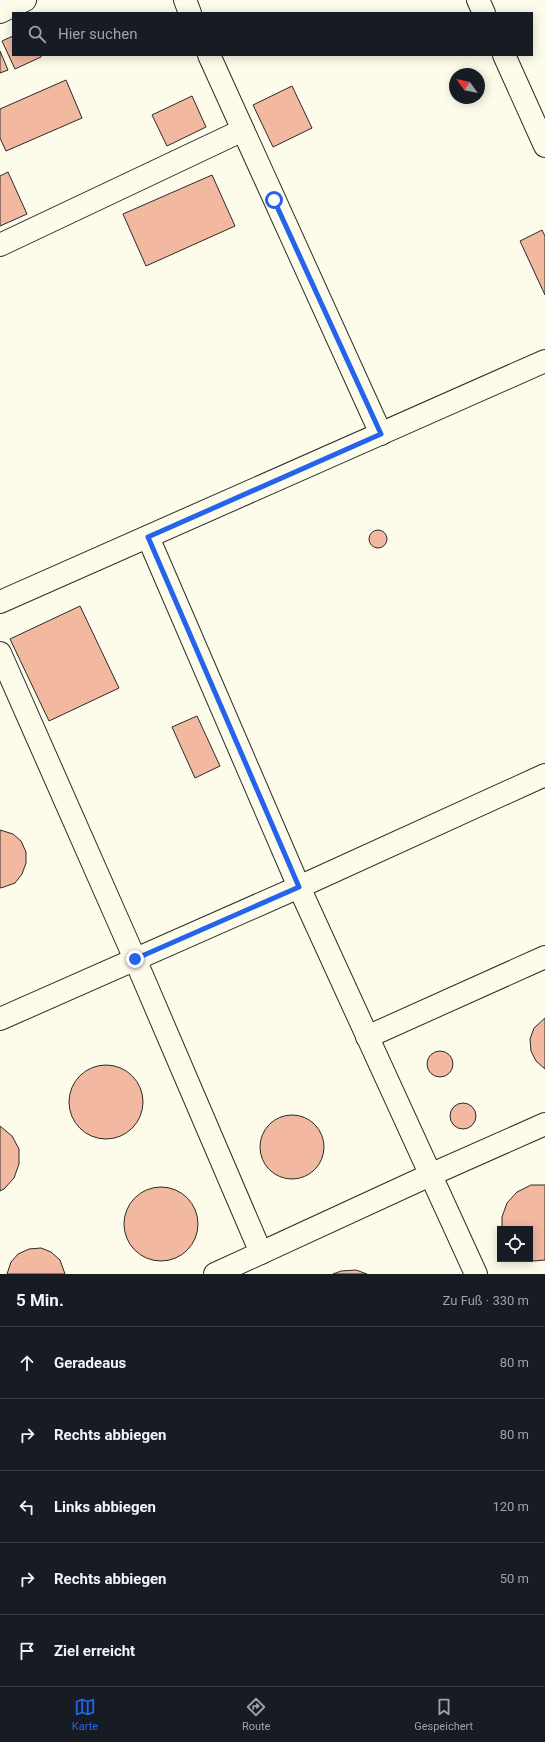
<!DOCTYPE html>
<html lang="de">
<head>
<meta charset="utf-8">
<style>
	body { margin:0; font-family:Roboto,sans-serif; background:#20242c; color:#f1f3f6 }
	.controls { position:absolute; right:12px; bottom:12px; display:grid; overflow:hidden; border-radius:0px; box-shadow:0 2px 10px #0003 }
	.controls button { width:36px; height:36px; display:grid; place-items:center; padding:0; border:0; border-bottom:1px solid #363941; background:#171b24; color:#f1f3f6; font:20px sans-serif }
	.compass { position:absolute; left:449px; top:68px; width:36px; height:36px; border-radius:50%; background:#171b24; box-shadow:0 2px 10px #0003; rotate:303deg }
	.stop { position:absolute; width:12px; height:12px; margin:-9px; border:3px solid #2563eb; border-radius:50%; background:#fff }
	.stop.end { background:#2563eb; border-color:#fff; box-shadow:0 1px 4px #0008 }
	.list { margin:0; padding:0; list-style:none }
	h2 { display:flex; justify-content:space-between; align-items:center; height:52px; margin:0; padding:0 16px; font-size:17px }
	h2 small { font-size:13px; font-weight:400; color:#9ea1a6 }
	.list li { display:grid; grid-template-columns:26px 1fr auto; gap:12px; align-items:center; box-sizing:border-box; height:72px; padding:0 16px; border-top:1px solid #363941 }
	.list b { display:block; font-size:15px; white-space:nowrap }
	.list em { font-size:13px; font-style:normal; color:#9ea1a6 }
	.icon { flex:none; width:22px; height:22px; fill:none; stroke:currentColor; stroke-width:2; stroke-linecap:round; stroke-linejoin:round }
	.map { position:relative; flex:none; width:545px; height:1274px; overflow:hidden }
	.search { position:absolute; background:#171b24; box-shadow:0 2px 10px #0003; left:12px; right:12px; top:12px; height:44px; display:flex; align-items:center; gap:10px; box-sizing:border-box; padding:0 14px; border-radius:0px; color:#9ea1a6; font-size:15px }
	.sheet { height:412px; background:#171b24 }
	nav { display:flex; justify-content:space-around; align-items:center; box-sizing:border-box; height:56px; border-top:1px solid #363941; background:#171b24; font-size:11px; color:#9ea1a6 }
	nav a { display:grid; justify-items:center; gap:2px }
	nav .on { color:#2563eb }
	.map>svg:first-child { display:block }
</style>
</head>
<body>
<div class="map">
<svg width="545" height="1274" viewBox="0 0 545 1274">
	<rect width="100%" height="100%" fill="#fdfbea"/>
	<!-- building -->
	<g fill="#f2b8a0" stroke="#2b2b2b">
		<polygon points="13,36 13,55 41,55 41,57 15,69 2,41"/>
		<polygon points="0,51 8,70 0,73"/>
		<polygon points="66,80 82,118 6,151 0,138 0,109"/>
		<polygon points="292,86 312,128 273,147 253,105"/>
		<polygon points="192,96 206,127 167,146 152,115"/>
		<polygon points="8,172 27,214 0,226 0,176"/>
		<polygon points="212,175 235,226 146,266 123,214"/>
		<polygon points="542,230 545,236 545,295 520,241"/>
		<circle cx="378" cy="539" r="9"/>
		<polygon points="80,606 119,688 49,721 10,639"/>
		<polygon points="197,716 220,766 195,778 172,727"/>
		<polygon points="0,830 13,834 21,841 26,852 26,863 22,874 15,883 4,887 0,888"/>
		<polygon points="545,1018 545,1069 536,1061 531,1051 530,1039 534,1028"/>
		<circle cx="440" cy="1064" r="13"/>
		<circle cx="106" cy="1102" r="37"/>
		<circle cx="463" cy="1116" r="13"/>
		<circle cx="292" cy="1147" r="32"/>
		<polygon points="0,1126 12,1136 19,1149 19,1164 14,1178 4,1189 0,1191"/>
		<polygon points="531,1185 545,1185 545,1260 534,1261 529,1259 530,1229 502,1229 502,1217 507,1203 517,1192"/>
		<circle cx="161" cy="1224" r="37"/>
		<polygon points="41,1248 51,1252 60,1260 65,1274 7,1274 11,1262 18,1254 29,1249"/>
		<polygon points="356,1270 367,1274 333,1274 341,1271"/>
	</g>
	<g fill="none" stroke-linecap="round" stroke-linejoin="round">
		<!-- minor casing -->
		<g stroke="#2b2b2b" stroke-width="24">
			<g id="minor">
				<polyline points="185,0 190,13"/>
				<polyline points="478,0 484,13"/>
				<polyline points="0,12 25,0"/>
				<polyline points="504,55 545,146"/>
				<polyline points="243,130 381,434"/>
				<polyline points="0,245 243,130 209,55"/>
				<polyline points="148,537 299,887 545,775"/>
				<polyline points="0,602 545,361"/>
				<polyline points="0,653 135,959 261,1253"/>
				<polyline points="0,1019 299,887 476,1274"/>
				<polyline points="367,1037 545,957"/>
				<polyline points="215,1274 430,1175 545,1124"/>
			</g>
		</g>
		<!-- minor -->
		<use href="#minor" stroke="#fdfbea" stroke-width="22"/>
	</g>
	<g fill="none" stroke-linecap="round" stroke-linejoin="round">
		<!-- route -->
		<polyline stroke="#2563eb" stroke-width="5" points="135,959 299,887 148,537 381,434 274,200"/>
	</g>
</svg>
<div class="controls">
<button><svg class="icon" aria-label="locate" viewBox="0 0 24 24"><circle cx="12" cy="12" r="6"/><path d="M12 2v4M12 18v4M2 12h4M18 12h4"/></svg></button>
</div>
<svg class="compass" viewBox="-18 -18 36 36"><path d="M0-13l5 13h-10z" fill="#e53935"/><path d="M0 13l5-13h-10z" fill="#9ea1a6"/></svg>
<div class="stop" style="left:274px;top:200px"></div>
<div class="stop end" style="left:135px;top:959px"></div>
<div class="search"><svg class="icon" aria-label="search" viewBox="0 0 24 24"><circle cx="10" cy="10" r="6"/><path d="M15 15l6 6"/></svg>Hier suchen</div>
</div>
<section class="sheet">
<h2>5 Min.<small>Zu Fuß · 330 m</small></h2>
<ul class="list">
<li><svg class="icon" aria-label="ahead" viewBox="0 0 24 24"><path d="M12 20V5M6 11l6-6 6 6"/></svg><div><b>Geradeaus</b></div><em>80 m</em></li>
<li><svg class="icon" aria-label="right" viewBox="0 0 24 24"><path d="M7 20v-9h11M14 6l5 5-5 5"/></svg><div><b>Rechts abbiegen</b></div><em>80 m</em></li>
<li><svg class="icon" aria-label="left" viewBox="0 0 24 24"><path d="M17 20v-9H6M10 6l-5 5 5 5"/></svg><div><b>Links abbiegen</b></div><em>120 m</em></li>
<li><svg class="icon" aria-label="right" viewBox="0 0 24 24"><path d="M7 20v-9h11M14 6l5 5-5 5"/></svg><div><b>Rechts abbiegen</b></div><em>50 m</em></li>
<li><svg class="icon" aria-label="arrive" viewBox="0 0 24 24"><path d="M6 21V4h12l-3 4 3 4H6"/></svg><div><b>Ziel erreicht</b></div></li>
</ul>
</section>
<nav>
<a class="on"><svg class="icon" aria-label="map" viewBox="0 0 24 24"><path d="M3 6l6-2 6 2 6-2v14l-6 2-6-2-6 2zM9 4v14M15 6v14"/></svg>Karte</a>
<a><svg class="icon" aria-label="directions" viewBox="0 0 24 24"><path d="M12 3l9 9-9 9-9-9zM9 14v-3h6M13 9l2 2-2 2"/></svg>Route</a>
<a><svg class="icon" aria-label="saved" viewBox="0 0 24 24"><path d="M7 4h10v16l-5-4-5 4z"/></svg>Gespeichert</a>
</nav>
</body>
</html>
